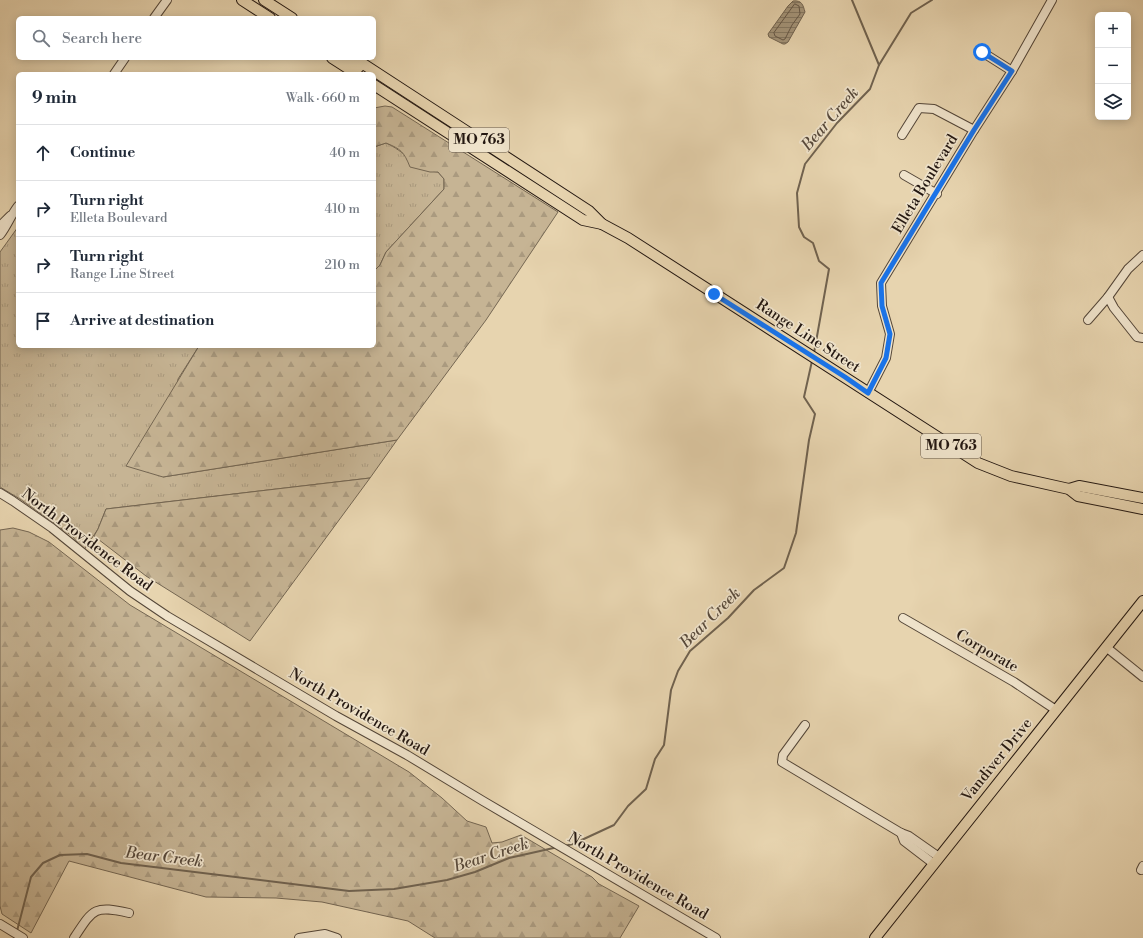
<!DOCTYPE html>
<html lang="en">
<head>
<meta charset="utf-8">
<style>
	body { margin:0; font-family:"Libre Bodoni",serif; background:#f2f2f3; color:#1f2937 }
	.controls { position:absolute; right:12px; top:12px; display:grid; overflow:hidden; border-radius:6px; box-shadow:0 2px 10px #0003 }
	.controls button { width:36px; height:36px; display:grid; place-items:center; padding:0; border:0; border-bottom:1px solid #e0e1e3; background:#fff; color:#1f2937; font:20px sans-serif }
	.stop { position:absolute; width:12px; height:12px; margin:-9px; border:3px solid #1a73e8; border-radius:50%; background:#fff }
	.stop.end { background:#1a73e8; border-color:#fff; box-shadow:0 1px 4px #0008 }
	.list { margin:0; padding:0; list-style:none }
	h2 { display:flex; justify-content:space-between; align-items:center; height:52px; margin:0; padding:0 16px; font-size:17px }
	h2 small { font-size:13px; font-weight:400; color:#747a83 }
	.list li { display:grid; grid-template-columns:26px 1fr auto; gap:12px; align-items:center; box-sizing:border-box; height:56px; padding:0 16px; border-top:1px solid #e0e1e3 }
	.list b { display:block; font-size:15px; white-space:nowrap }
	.list p { margin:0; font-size:13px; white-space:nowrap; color:#747a83 }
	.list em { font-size:13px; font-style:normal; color:#747a83 }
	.icon { flex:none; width:22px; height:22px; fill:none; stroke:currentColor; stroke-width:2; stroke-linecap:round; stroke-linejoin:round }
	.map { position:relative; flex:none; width:1143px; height:938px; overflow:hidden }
	.search { position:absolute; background:#fff; box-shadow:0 2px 10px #0003; left:16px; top:16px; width:360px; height:44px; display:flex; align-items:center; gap:10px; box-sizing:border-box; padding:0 14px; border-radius:6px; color:#747a83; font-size:15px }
	.panel { position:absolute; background:#fff; box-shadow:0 2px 10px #0003; left:16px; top:72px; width:360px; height:276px; border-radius:6px }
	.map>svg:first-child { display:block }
</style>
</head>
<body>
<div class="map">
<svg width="1143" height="938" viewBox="0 0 1143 938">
	<defs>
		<pattern id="grass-tufts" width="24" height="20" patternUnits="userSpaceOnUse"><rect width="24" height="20" fill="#c6b494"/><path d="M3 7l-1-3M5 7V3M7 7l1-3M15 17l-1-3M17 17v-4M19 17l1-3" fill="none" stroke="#aa9a7f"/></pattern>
		<pattern id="forest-firs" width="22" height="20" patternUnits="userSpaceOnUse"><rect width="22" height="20" fill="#c6b494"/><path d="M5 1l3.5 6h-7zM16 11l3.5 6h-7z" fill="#aa9a7f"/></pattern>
		<pattern id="water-rules" width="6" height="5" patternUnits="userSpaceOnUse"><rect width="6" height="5" fill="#a49479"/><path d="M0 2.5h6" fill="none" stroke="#857862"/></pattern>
	</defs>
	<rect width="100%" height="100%" fill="#e7d4af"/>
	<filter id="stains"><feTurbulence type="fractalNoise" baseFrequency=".005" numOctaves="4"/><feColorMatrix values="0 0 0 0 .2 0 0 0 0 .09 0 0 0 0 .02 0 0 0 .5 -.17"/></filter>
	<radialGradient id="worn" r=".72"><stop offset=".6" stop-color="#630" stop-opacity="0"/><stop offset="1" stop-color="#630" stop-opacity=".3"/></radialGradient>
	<!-- grass -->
	<g fill="url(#grass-tufts)" stroke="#746652">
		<path d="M386,143C403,150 420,171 438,172L444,179V189L386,252L380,265L374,271V147Z"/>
		<polygon points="18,227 18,346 199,346 178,379 163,477 397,440 370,478 106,509 98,529 84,550 72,536 20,499 0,487 0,252"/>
	</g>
	<!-- forest -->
	<g fill="url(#forest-firs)" stroke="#746652">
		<path d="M385,106L392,107L558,212L486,320L397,440L163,477L126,466L199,346H374V271L380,265L386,252L444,189V179L438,172H430L410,167C404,152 401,149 386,143L374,147V108Z"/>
		<polygon points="370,478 250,641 146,576 94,536 98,529 106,509"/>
		<polygon points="13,528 29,532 49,542 130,605 409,772 442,798 467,821 486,827 492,843 502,842 521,835 592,877 599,884 639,906 620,938 435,938 408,921 322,902 276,898 206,897 69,861 31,933 2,914 0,906 0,530"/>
	</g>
	<!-- water -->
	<path fill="url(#water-rules)" stroke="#70624f" d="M793,1C802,0 803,5 805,12L788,42L785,44H783L769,37L768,34L788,6Z"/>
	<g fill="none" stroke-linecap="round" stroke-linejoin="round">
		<!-- shore -->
		<polygon stroke="#645645" stroke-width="1" points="795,4 799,6 800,14 792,25 785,39 783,40 775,36 774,33"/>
		<!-- stream -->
		<g stroke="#70624f" stroke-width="2">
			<polyline points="879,65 911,13 932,0"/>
			<polyline points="814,353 829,269 819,261 813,243 804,237 799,227 797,193 805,164 837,123 870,89 879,65 852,0"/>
			<polyline points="564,846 573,844 614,825 628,806 646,789 655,759 664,745 671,690 678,671 690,651 728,618 754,590 784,568 796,533 809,440 815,414 804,397 812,361"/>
			<polyline points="17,931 31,877 43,863 60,855 87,854 121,863 349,891 394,889 447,880 475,872 509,858 558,847"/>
		</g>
		<!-- minor casing -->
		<g stroke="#544638" stroke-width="10">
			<g id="minor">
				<polyline points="154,18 167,0"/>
				<polyline points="982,52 1012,71"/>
				<polyline points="114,74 125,58"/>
				<polyline points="902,135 919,108 934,109 974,130"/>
				<polyline points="904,175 937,194"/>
				<polyline points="0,226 10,216"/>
				<path d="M0,235C7,226 11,215 18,206"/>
				<polyline points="1108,297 1114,308 1137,337 1143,338"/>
				<polyline points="1088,320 1108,297 1128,269 1143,255"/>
				<polyline points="868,393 886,358 890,334 882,306 881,283 974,130 1012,71 1052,0"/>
				<polyline points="0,493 13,501 52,528 130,591 167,616 336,716 407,755 483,801 716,938"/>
				<polyline points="903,618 1014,682 1056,710"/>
				<polyline points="1106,647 1143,677"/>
				<polyline points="805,725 783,755 782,762 901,833 909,836 939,857"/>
				<polyline points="901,833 904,841 934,864"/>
				<polyline points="1141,870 1143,866"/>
				<polyline points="0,924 23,938"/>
				<path d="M74,938C93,909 94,905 129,913"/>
				<polyline points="299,938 325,934 337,938"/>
			</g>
		</g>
		<!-- major casing -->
		<g stroke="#231711" stroke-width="12">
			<g id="major">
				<polyline points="242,0 270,18"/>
				<polyline points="264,0 292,18"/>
				<polyline points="332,58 357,74"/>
				<polyline points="344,58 359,67"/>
				<polyline points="354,58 589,211 602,224 628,238 978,463 1011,476 1069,489 1078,496 1143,509"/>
				<polyline points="374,85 583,220 602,224"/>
				<polyline points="1069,489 1079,486 1143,498"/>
				<polyline points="875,938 1143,601"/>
			</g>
		</g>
		<!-- minor -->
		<use href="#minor" stroke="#efe3cb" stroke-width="8"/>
		<!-- major -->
		<use href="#major" stroke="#e7d4af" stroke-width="10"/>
	</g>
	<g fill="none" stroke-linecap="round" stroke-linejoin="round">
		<!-- route -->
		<polyline stroke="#1a73e8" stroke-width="5" points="714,294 845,377 868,393 886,358 890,334 882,306 881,283 974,130 1012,71 982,52"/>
	</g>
	<g text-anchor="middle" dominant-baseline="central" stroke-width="3.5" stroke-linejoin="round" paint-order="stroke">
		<!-- shield labels -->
		<g fill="#efe3cb" stroke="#605449" stroke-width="1">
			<rect x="449" y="128" width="60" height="24" rx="3"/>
			<rect x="921" y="434" width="60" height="24" rx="3"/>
		</g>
		<g font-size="14" font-weight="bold" fill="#231711">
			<text x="479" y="140">MO 763</text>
			<text x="951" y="446">MO 763</text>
		</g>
		<!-- street labels -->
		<g font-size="15" fill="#231711" stroke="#efe3cb">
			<text transform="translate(925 184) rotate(-59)">Elleta Boulevard</text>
			<text transform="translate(808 336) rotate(33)">Range Line Street</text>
			<text transform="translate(87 540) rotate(37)">North Providence Road</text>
			<text transform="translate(987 651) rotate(30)">Corporate</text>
			<text transform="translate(359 712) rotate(30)">North Providence Road</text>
			<text transform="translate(997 760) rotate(-51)">Vandiver Drive</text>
			<text transform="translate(638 876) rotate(30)">North Providence Road</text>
		</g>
		<!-- water labels -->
		<g font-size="16" font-style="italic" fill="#57493b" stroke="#efe3cb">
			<text transform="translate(830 119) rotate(-49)">Bear Creek</text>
			<text transform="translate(710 618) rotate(-45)">Bear Creek</text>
			<text transform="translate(491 855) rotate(-18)">Bear Creek</text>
			<text transform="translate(164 857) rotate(7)">Bear Creek</text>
		</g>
	</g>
	<rect width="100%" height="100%" filter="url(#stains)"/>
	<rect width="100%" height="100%" fill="url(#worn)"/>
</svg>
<div class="controls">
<button>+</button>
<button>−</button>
<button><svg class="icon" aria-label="layers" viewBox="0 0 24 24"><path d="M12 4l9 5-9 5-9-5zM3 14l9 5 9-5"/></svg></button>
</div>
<div class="stop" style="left:982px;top:52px"></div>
<div class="stop end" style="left:714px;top:294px"></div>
<div class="search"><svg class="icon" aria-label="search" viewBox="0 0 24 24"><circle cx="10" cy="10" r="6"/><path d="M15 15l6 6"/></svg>Search here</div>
<section class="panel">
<h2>9 min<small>Walk · 660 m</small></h2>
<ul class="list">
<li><svg class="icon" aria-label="ahead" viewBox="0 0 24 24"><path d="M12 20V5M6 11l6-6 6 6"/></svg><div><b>Continue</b></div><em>40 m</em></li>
<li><svg class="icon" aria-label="right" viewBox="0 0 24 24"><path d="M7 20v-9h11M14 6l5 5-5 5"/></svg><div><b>Turn right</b><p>Elleta Boulevard</p></div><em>410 m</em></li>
<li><svg class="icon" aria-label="right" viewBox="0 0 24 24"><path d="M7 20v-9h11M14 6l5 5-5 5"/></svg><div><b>Turn right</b><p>Range Line Street</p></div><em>210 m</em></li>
<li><svg class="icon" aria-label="arrive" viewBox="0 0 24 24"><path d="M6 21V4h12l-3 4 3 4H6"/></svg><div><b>Arrive at destination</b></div></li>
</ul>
</section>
</div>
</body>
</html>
